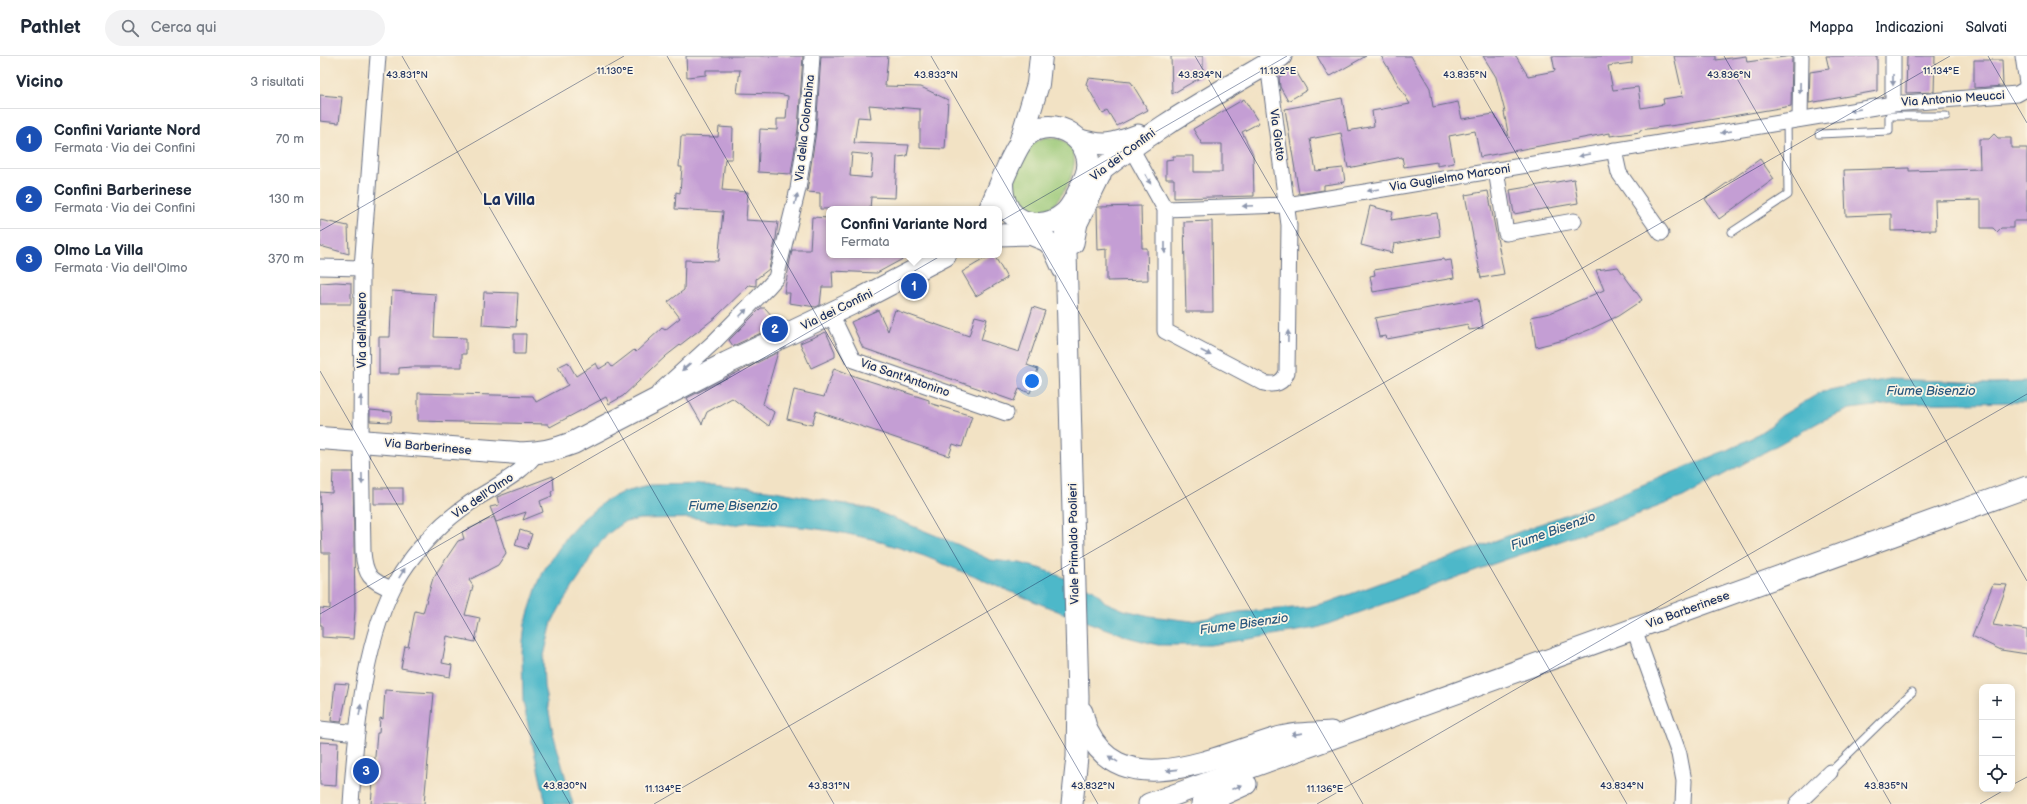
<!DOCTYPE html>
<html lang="it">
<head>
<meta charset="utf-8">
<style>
	body { margin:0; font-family:"Balsamiq Sans",sans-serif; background:#f2f2f3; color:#1f2937 }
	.controls { position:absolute; right:12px; bottom:12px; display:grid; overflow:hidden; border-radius:8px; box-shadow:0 2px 10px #0003 }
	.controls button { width:36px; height:36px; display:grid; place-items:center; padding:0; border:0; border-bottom:1px solid #e0e1e3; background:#fff; color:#1f2937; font:20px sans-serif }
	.you { position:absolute; left:712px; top:325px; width:14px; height:14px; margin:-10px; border:3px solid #fff; border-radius:50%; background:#1a73e8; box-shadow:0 0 0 6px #1a73e833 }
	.badge { display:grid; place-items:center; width:26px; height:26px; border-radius:50%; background:#b45309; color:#fff; font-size:13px; font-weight:700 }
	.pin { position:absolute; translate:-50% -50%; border:2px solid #fff; box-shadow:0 1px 4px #0006 }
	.popup { position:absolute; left:506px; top:150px; width:176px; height:52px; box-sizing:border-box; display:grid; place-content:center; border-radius:8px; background:#fff; filter:drop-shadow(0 1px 3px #0005); font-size:13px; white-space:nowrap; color:#747a83 }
	.popup b { font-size:15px; color:#1f2937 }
	.popup::after { content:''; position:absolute; left:50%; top:100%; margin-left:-8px; border:8px solid transparent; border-top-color:#fff }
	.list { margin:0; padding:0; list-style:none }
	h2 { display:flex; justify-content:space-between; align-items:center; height:52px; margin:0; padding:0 16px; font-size:17px }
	h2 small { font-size:13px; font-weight:400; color:#747a83 }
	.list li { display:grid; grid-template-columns:26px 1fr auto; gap:12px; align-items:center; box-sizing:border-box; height:60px; padding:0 16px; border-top:1px solid #e0e1e3 }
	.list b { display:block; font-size:15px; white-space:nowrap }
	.list p { margin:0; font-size:13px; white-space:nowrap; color:#747a83 }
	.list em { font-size:13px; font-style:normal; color:#747a83 }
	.icon { flex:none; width:22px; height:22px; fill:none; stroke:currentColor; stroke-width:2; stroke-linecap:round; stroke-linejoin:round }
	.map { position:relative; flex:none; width:1707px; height:748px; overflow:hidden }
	header { display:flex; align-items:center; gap:24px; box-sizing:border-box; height:56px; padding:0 20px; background:#fff; border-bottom:1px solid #e0e1e3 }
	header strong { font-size:19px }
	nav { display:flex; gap:22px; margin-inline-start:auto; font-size:14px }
	.search { width:280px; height:36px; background:#f2f2f3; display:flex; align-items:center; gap:10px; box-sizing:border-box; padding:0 14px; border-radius:22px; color:#747a83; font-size:15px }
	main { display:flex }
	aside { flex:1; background:#fff }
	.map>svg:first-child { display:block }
</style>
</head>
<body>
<header>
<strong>Pathlet</strong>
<div class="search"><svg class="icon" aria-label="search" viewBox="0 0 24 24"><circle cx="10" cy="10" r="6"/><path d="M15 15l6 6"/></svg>Cerca qui</div>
<nav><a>Mappa</a><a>Indicazioni</a><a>Salvati</a></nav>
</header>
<main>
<aside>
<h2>Vicino<small>3 risultati</small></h2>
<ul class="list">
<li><span class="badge" style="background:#1a4fb4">1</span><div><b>Confini Variante Nord</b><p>Fermata · Via dei Confini</p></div><em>70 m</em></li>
<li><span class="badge" style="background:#1a4fb4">2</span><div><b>Confini Barberinese</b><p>Fermata · Via dei Confini</p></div><em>130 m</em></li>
<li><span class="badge" style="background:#1a4fb4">3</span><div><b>Olmo La Villa</b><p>Fermata · Via dell'Olmo</p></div><em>370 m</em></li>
</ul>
</aside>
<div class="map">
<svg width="1707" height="748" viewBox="0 0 1707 748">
	<rect width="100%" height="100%" fill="#fcf5e5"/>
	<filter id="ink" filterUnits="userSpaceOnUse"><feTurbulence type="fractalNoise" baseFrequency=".025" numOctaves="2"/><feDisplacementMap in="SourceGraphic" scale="8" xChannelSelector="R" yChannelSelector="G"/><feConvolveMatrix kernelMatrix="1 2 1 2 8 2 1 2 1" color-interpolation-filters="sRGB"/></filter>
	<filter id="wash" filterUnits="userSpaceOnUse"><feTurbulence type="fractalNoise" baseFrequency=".012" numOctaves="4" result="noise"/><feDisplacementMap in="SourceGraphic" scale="16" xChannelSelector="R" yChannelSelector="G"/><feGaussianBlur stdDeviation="0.9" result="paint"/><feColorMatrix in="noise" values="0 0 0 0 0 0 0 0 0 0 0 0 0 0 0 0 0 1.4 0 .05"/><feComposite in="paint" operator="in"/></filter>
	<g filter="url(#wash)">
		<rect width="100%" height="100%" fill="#f2e2c4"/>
		<!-- green -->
		<path fill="#99c776" stroke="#5a7b6a" d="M725,81C731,82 739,82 744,85C767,100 746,135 733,150C713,162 687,147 692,123C693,117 705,96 709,90C712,86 721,84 725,81Z"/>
		<!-- water -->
		<polygon fill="#4db8c9" stroke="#347494" points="1570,323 1671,327 1707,326 1707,346 1572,348 1530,353 1501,365 1363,441 1308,462 1173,508 997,572 890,589 838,589 811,582 740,556 604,500 552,483 518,476 491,472 430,466 413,469 374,462 319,463 302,467 288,478 275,493 260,521 244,544 232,566 223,604 224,630 233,677 253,748 226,748 203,646 202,596 205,568 217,530 224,514 248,479 263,463 285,445 305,435 329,429 393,428 455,435 551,453 639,489 670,504 700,507 722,513 774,534 785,546 804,554 830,560 872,565 919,556 988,551 1009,546 1288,443 1407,394 1430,383 1450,370 1461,360 1503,335"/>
		<g id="blocks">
			<!-- building -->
			<g fill="#c49ed4" fill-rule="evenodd">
				<polygon points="366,0 483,0 478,73 471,118 438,116 440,73 457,74 457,63 466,63 468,40 458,38 417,37 420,14 386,14 386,19 367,21"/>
				<path d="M501,0H568L565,30L601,31L628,44L625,93L600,92V53L549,49L551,62L538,61L534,87L589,89L587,100L577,101L575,142L551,141L550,153H500V137L487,136L496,75ZM532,97L553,99L551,122L530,120Z"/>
				<polygon points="851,0 883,0 883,20 852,38"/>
				<polygon points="997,0 1046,0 1009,21"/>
				<polygon points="1061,0 1091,0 1110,32 1113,51 1138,46 1142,63 1174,58 1189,82 1184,56 1185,56 1176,21 1163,0 1196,0 1208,20 1235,15 1232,0 1312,0 1312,7 1288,10 1293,34 1318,31 1321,52 1344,48 1343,43 1363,40 1354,0 1396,0 1396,4 1426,0 1427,6 1472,0 1471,50 1371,67 1320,74 1320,76 1290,80 1290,77 1160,101 1155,75 1129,80 1134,107 1117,110 1117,106 1084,111 1082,101 1028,112 1021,77 990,83 996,115 1023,112 1025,126 1004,129 1004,134 979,138 965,53 1022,42 1028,75 1054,70 1052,55 1090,48"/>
				<polygon points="1506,0 1557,0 1557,35 1489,47 1490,16 1509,13"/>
				<polygon points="1587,0 1615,0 1614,36 1586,37"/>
				<polygon points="1654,4 1682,4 1683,30 1654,32"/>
				<polygon points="974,12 987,34 968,45 960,31 959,21"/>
				<polygon points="768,22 811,26 828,54 797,70 788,55 783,58 766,28"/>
				<polygon points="0,39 22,41 19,67 0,65"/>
				<polygon points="924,43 939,67 922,76 933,98 934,140 854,142 854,123 846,123 846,104 853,103 853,100 874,100 874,116 902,116 902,88 882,88 873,73"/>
				<polygon points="399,71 413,72 412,103 405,103 402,134 428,136 426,164 458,166 456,182 449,213 436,223 436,230 429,229 396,261 346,300 303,340 289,348 286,341 230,371 228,368 98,365 98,337 213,340 216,346 248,329 238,311 248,306 256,320 276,307 279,313 289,307 292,311 314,294 316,296 342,272 345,274 360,262 348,246 364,234 365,204 398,205 403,156 355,153 356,136 360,137 362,111 359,111 361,80 398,81"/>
				<polygon points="1674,78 1678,82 1691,82 1691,92 1707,92 1707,165 1693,165 1693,172 1681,172 1677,176 1673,172 1661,172 1661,144 1615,145 1616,174 1571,175 1571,158 1526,160 1524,114 1589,112 1589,115 1660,113 1659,83 1669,83"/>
				<polygon points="1440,103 1454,123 1399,163 1385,143"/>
				<polygon points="1254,123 1258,147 1194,158 1190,134"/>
				<polygon points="1168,135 1184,218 1161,222 1145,139"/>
				<polygon points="821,150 822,192 827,192 828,224 787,225 787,193 778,194 777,152 778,151"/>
				<polygon points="1050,150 1073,156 1071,164 1117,157 1120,180 1074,188 1072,197 1041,189"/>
				<polygon points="492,161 509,162 509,199 590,199 557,217 512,215 513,231 502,231 500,249 496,251 469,247 470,237 464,237 472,194 490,194"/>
				<polygon points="0,164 28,170 29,198 0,190"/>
				<polygon points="892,165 893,256 866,256 864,166"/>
				<polygon points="671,199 674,199 687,222 656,240 642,216"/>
				<polygon points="1124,203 1124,205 1131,204 1134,222 1053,236 1050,220 1055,219 1054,214"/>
				<polygon points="1298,211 1322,244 1298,260 1271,273 1244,284 1216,291 1211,261 1230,257 1284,234 1276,214"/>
				<polygon points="16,226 31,227 31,248 0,248 0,227"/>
				<polygon points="72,235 116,238 114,281 146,282 146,298 142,298 142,311 91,311 79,312 79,318 59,318 59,281 70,281"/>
				<polygon points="164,236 198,237 196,271 162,269"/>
				<polygon points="1158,243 1163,272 1149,274 1148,268 1067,283 1066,280 1059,281 1055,262"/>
				<polygon points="713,251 725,255 707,309 718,313 710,337 699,333 694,345 543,292 531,266 558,254 568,275 575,254 649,280 655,260 667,263 661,284 699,296"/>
				<polygon points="441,252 445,252 454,262 449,265 452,272 413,290 409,284"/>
				<polygon points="506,276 515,296 515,301 491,312 480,287"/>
				<polygon points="194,278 206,278 205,298 194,298"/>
				<polygon points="458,296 443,348 454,356 449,370 412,342 387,356 382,368 367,342"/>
				<polygon points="514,312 537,321 609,344 609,347 652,360 642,391 633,388 629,400 496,355 492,369 467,363 474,334 504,341"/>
				<polygon points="50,354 72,356 71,366 50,365"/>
				<polygon points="13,416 33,416 35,554 33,583 2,581 2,569 0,569 0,552 10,553 10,497 2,497 0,436 12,437"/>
				<polygon points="233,420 234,434 231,436 232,440 220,445 223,456 203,464 206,456 176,466 170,451 179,449 177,441"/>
				<rect x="54" y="432" width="29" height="16"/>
				<polygon points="174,461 186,497 178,509 149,524 153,530 145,559 160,562 155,586 127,580 122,607 132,609 130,621 81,612 85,590 88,591 95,555 103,557 113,522 138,485 144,483 142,476"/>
				<polygon points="200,474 212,478 207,493 195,489"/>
				<polygon points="1673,528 1687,529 1673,569 1707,574 1707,598 1681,594 1652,580"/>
				<polygon points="15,627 29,628 21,666 11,665"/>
				<polygon points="65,634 114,637 104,748 51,748 57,677 59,677 60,662 63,663"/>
				<polygon points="0,686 18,687 16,730 0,729"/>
			</g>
		</g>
	</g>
	<g filter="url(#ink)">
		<use href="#blocks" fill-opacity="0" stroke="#666e82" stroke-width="1"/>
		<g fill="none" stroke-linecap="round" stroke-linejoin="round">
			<!-- lane casing -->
			<g stroke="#666e82" stroke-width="9">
				<g id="lane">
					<polyline points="1499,78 1569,75 1569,60 1626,60"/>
					<polyline points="1412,176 1468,139 1467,65"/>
					<polyline points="1510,716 1592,636"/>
				</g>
			</g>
			<!-- street casing -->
			<g stroke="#666e82" stroke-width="17">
				<g id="street">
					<path d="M58,0L42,212L41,384L43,496C45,519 50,525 72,533"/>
					<polyline points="1573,48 1573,0"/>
					<polyline points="1480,63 1481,0"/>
					<path d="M811,92L845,153V275L944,327C955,330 963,327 967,316L969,169L947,0"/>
					<polyline points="1294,94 1299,117 1341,177"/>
					<polyline points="1176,114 1186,177 1254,165"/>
					<polyline points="845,153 967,149 1573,48 1697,38 1706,33 1707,27 1703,0"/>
					<polyline points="0,211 42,212"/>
					<polyline points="511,258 533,304 686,357"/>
					<polyline points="339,336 395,285 448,231 456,222 478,133 487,74 492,0"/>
					<polyline points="1314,573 1359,698 1364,725 1363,748"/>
					<polyline points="0,673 37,677"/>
					<path d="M31,748C35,683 43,591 73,532C85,508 103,487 123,468C138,455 154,443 172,433C189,422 204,414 216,398"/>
					<polyline points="1477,748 1510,716"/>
				</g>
			</g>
			<!-- secondary casing -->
			<g stroke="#666e82" stroke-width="23">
				<g id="secondary">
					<path d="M757,83C784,91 792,89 818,79"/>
					<path d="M760,132C821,79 891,41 961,0"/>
					<polyline points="745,159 758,641 757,701 752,748"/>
					<polyline points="710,168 733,191 743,213"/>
					<polyline points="679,179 710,178 725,184"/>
					<polyline points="753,187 757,167 780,120"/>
					<path d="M762,656C764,662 765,670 768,676C803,748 900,699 954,683C973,677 992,677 1011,676"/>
					<polyline points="829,748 1707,431"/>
					<polyline points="882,748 926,728"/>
				</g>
			</g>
			<!-- primary casing -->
			<g stroke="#666e82" stroke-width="24">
				<g id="primary">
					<polyline points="700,87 718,28 721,0"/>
					<path d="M670,153C678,136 694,91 706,80C733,55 779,86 766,120C762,130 752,153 743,159C725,174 693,170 685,146C682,139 682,132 682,125"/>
					<path d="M0,382L198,397C218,398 235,394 253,387L407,307L537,245L625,199"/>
				</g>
			</g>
			<!-- lane -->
			<use href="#lane" stroke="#fff" stroke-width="7"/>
			<!-- street -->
			<use href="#street" stroke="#fff" stroke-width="15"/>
			<!-- secondary -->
			<use href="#secondary" stroke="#fff" stroke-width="21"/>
			<!-- primary -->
			<use href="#primary" stroke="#fff" stroke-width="22"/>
		</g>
		<!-- one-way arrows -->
		<defs><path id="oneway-solid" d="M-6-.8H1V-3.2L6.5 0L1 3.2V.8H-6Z"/></defs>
		<g fill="#8d97ae">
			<use href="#oneway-solid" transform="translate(1573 24) rotate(90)"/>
			<use href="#oneway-solid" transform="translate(1480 32) rotate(91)"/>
			<use href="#oneway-solid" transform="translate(1535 54) rotate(171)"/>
			<use href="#oneway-solid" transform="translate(1406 76) rotate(171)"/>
			<use href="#oneway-solid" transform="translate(1264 99) rotate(170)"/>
			<use href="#oneway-solid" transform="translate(828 123) rotate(61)"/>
			<use href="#oneway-solid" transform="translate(1053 134) rotate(170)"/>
			<use href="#oneway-solid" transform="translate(476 143) rotate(-77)"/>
			<use href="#oneway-solid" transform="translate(928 150) rotate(178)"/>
			<use href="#oneway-solid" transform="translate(845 192) rotate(90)"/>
			<use href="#oneway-solid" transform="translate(423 257) rotate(-45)"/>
			<use href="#oneway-solid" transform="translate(968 280) rotate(-89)"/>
			<use href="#oneway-solid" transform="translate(886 297) rotate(27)"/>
			<use href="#oneway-solid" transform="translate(366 311) rotate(139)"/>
			<use href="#oneway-solid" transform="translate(41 345) rotate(-90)"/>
			<use href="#oneway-solid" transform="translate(42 423) rotate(89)"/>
			<use href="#oneway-solid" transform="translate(82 517) rotate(-58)"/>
			<use href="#oneway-solid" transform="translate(40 654) rotate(-81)"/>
			<use href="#oneway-solid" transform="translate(977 678) rotate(172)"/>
			<use href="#oneway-solid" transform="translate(793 703) rotate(-148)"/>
			<use href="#oneway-solid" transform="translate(852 714) rotate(174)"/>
			<use href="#oneway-solid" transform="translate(917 731) rotate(-21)"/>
		</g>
	</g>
	<!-- ticks -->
	<path fill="none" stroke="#1b2f5e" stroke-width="1" stroke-opacity="0.45" d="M82,0L514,748M347,0L778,748M611,0L1043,748M875,0L1307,748M1140,0L1571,748M1404,0L1707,525M1668,0L1707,67M0,175L304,0M0,315L250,748M0,558L967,0M1692,729L1707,721M334,748L1630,0M997,748L1707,338M1660,748L1686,733"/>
	<g text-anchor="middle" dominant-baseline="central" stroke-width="3.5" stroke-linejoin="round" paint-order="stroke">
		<!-- street labels -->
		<g font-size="12" fill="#1b2f5e" stroke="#fcf5e5">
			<text transform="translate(1633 43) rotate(-4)">Via Antonio Meucci</text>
			<text transform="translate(485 72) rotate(-84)">Via della Colombina</text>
			<text transform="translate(957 79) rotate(82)">Via Giotto</text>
			<text transform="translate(803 99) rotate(-37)">Via dei Confini</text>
			<text transform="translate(1130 122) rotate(-9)">Via Guglielmo Marconi</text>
			<text transform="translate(517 254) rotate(-26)">Via dei Confini</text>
			<text transform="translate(42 274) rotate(-90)">Via dell'Albero</text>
			<text transform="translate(585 322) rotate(19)">Via Sant'Antonino</text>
			<text transform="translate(108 391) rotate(5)">Via Barberinese</text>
			<text transform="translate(163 440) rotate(-34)">Via dell'Olmo</text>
			<text transform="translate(754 488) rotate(-91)">Viale Primaldo Paolieri</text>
			<text transform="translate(1368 554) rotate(-20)">Via Barberinese</text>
		</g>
		<!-- water labels -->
		<g font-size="13" font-style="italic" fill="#2a587e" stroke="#fcf5e5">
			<text x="1611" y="335">Fiume Bisenzio</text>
			<text x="413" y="450">Fiume Bisenzio</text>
			<text transform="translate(1233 475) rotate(-20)">Fiume Bisenzio</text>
			<text transform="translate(924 568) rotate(-8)">Fiume Bisenzio</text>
		</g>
		<!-- district labels -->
		<g font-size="16" font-weight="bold" fill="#1b2f5e" stroke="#fcf5e5">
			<text x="189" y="144">La Villa</text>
		</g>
	</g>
	<g font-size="10" text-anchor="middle" fill="#1b2f5e" stroke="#fcf5e5" stroke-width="3.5" stroke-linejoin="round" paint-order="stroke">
		<text x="295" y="18">11.130°E</text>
		<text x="958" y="18">11.132°E</text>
		<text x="1621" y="18">11.134°E</text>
		<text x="87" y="22">43.831°N</text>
		<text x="616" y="22">43.833°N</text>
		<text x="880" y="22">43.834°N</text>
		<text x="1145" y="22">43.835°N</text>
		<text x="1409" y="22">43.836°N</text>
		<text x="245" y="733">43.830°N</text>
		<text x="509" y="733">43.831°N</text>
		<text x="773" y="733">43.832°N</text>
		<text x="1302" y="733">43.834°N</text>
		<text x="1566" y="733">43.835°N</text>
		<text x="343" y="736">11.134°E</text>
		<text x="1005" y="736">11.136°E</text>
	</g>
</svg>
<div class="controls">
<button>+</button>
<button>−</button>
<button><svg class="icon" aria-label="locate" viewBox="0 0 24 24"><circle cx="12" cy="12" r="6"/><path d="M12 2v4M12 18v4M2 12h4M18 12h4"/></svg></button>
</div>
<div class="you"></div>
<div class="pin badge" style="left:594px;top:230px;background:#1a4fb4">1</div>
<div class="popup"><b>Confini Variante Nord</b>Fermata</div>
<div class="pin badge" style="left:455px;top:273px;background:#1a4fb4">2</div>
<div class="pin badge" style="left:46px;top:715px;background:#1a4fb4">3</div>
</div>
</main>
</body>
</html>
